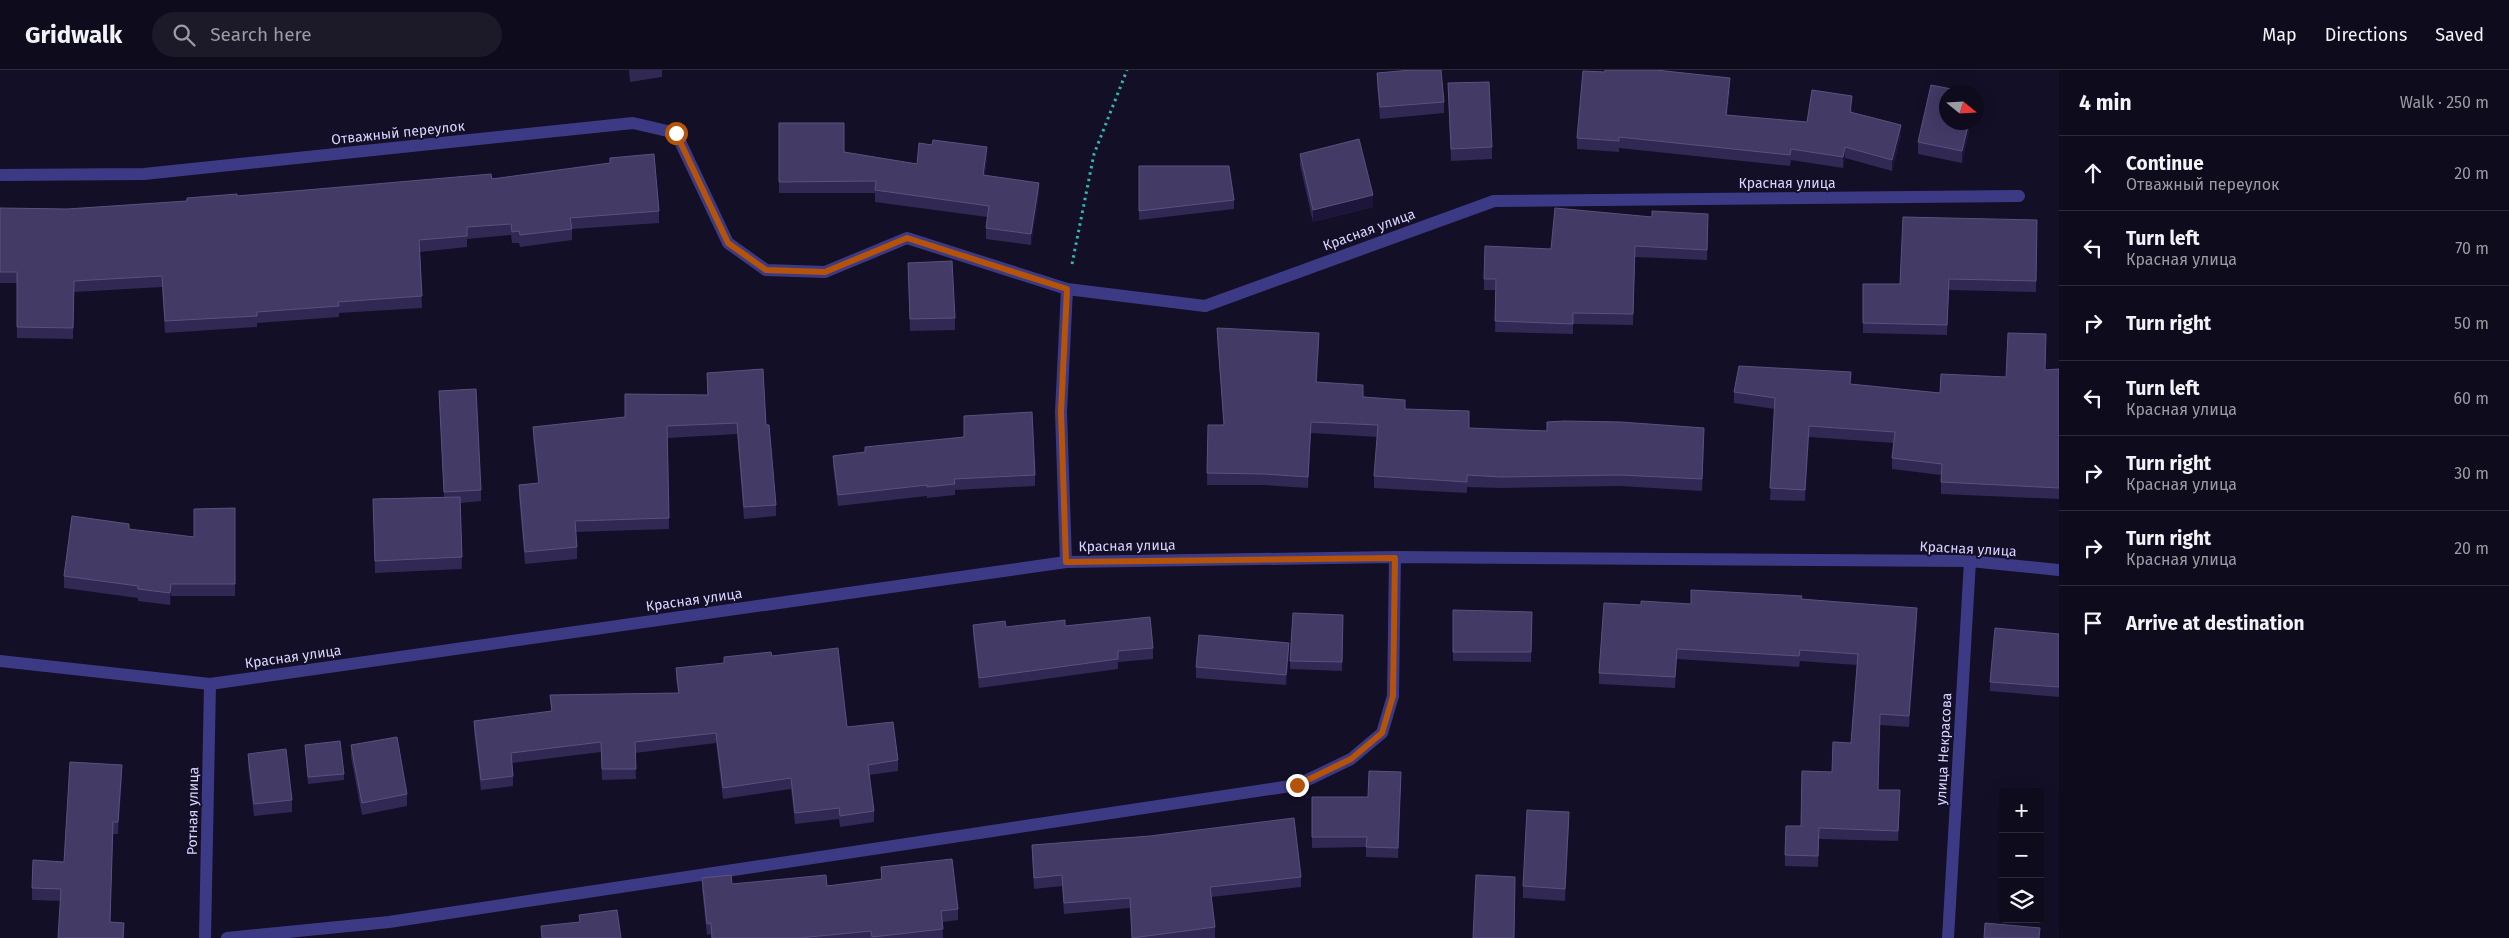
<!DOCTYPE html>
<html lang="en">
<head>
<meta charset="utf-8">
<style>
	body { margin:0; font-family:"Fira Sans",sans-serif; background:#1c1929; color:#f1f3f6 }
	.controls { position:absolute; right:15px; bottom:15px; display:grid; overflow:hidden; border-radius:5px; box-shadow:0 5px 20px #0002 }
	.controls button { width:45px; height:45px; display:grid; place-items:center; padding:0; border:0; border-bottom:1px solid #2e2b3b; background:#0e0b1c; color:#f1f3f6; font:25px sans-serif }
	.compass { position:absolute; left:1939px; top:15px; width:45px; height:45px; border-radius:50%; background:#0e0b1c; box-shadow:0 5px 20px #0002; rotate:108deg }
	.stop { position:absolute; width:15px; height:15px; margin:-11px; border:4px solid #b45309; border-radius:50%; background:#fff }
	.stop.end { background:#b45309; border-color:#fff; box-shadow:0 1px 5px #0008 }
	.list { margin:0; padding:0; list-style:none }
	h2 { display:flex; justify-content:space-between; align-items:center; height:65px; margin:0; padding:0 20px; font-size:21px }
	h2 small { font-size:16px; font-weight:400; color:#9b9ba3 }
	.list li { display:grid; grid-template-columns:32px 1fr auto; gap:15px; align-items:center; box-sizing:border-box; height:75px; padding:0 20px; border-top:1px solid #2e2b3b }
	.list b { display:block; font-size:19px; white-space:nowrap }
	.list p { margin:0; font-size:16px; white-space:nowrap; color:#9b9ba3 }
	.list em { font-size:16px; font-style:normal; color:#9b9ba3 }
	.icon { flex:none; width:28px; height:28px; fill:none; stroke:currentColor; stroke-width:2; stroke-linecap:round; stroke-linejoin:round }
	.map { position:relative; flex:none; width:2059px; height:868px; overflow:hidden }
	header { display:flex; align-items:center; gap:30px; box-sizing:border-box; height:70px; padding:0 25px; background:#0e0b1c; border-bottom:1px solid #2e2b3b }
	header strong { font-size:24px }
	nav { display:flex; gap:28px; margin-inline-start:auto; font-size:18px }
	.search { width:350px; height:45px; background:#1c1929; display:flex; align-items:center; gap:12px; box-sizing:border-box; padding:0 18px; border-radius:28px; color:#9b9ba3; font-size:19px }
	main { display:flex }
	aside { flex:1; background:#0e0b1c }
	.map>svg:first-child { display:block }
</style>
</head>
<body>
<header>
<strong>Gridwalk</strong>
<div class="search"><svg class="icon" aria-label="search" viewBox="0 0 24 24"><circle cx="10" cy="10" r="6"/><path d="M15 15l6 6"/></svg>Search here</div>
<nav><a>Map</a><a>Directions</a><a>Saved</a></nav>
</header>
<main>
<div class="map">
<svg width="2059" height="868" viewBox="0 0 2059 868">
	<rect width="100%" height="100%" fill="#130f26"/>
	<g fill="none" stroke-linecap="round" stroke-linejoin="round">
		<!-- path -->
		<polyline stroke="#2fb8b0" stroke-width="3" stroke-dasharray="2.5 4" stroke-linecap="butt" points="1072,194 1094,84 1127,0"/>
		<!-- minor -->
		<g stroke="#3d3a85" stroke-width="12">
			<polyline points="0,105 144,104 633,53 676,63 728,173 766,200 825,202 907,168 1067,219 1205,236 1494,131 2019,126"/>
			<polyline points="1066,492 1061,342 1067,219"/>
			<polyline points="0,591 210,614 1066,492 1395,487 1970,491 2059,500"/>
			<polyline points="205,868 210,614"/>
			<polyline points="227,868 389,852 1297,715 1351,689 1382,663 1393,626 1395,487"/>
			<polyline points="1948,868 1970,491"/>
		</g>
	</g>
	<!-- wall -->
	<g fill="#312854">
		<polygon points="629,0 662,0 662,7 630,12"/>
		<polygon points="1377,3 1444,32 1444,43 1380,49 1377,15"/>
		<polygon points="1448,13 1492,77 1492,89 1451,91"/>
		<polygon points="1730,19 1727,45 1807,52 1852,37 1852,42 1901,66 1892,101 1845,88 1843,98 1791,90 1790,96 1619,78 1619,82 1577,79 1577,68"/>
		<polygon points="1946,52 1971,52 1962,93 1918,84 1918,72"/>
		<polygon points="779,53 844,82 917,94 987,88 985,105 1039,124 1031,175 986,169 986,158 987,147 875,132 875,123 779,123"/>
		<polygon points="1300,84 1373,137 1313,152 1300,95"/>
		<polygon points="610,88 659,141 659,153 572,159 572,170 520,177 519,173 512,173 511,165 467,169 467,177 420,182 422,238 339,243 339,247 257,253 257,257 165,263 162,217 74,222 73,269 17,268 17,213 0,213 0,138 67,139 187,131 237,126 492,109 610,93"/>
		<polygon points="1139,96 1234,130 1234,139 1139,150"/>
		<polygon points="2037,150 2036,222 1949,220 1947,265 1863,263 1863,214 1900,214"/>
		<polygon points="1708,154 1707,190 1635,187 1633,255 1573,254 1573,264 1495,262 1496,220 1484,220 1484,209"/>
		<polygon points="908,193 955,248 955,260 910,261"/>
		<polygon points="1217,258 1319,274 1317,312 1469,358 1704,370 1702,421 1620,416 1501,418 1467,417 1467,423 1374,418 1374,406 1377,367 1311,363 1308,418 1264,415 1207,415 1208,355 1224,355 1217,269"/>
		<polygon points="2059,299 2059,429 1941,424 1941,405 1892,399 1892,388 1894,373 1809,367 1805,431 1770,430 1775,339 1734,333 1734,322 1851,314 1940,323 2006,307 2046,300"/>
		<polygon points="707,303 766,355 776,435 776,446 744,449 737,364 668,368 669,459 576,462 577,477 577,489 525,494 519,427 519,415 538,413 533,368 533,357 625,347 707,325"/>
		<polygon points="439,321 481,420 481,431 460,433 462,499 375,503 373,429 444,427"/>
		<polygon points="865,377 1035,405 1035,416 955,420 955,425 927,428 927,426 838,436 833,397 833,386 865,382"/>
		<polygon points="235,438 235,526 171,526 170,535 138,531 138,528 64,518 64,506 194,467"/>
		<polygon points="1802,529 1917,549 1909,657 1880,655 1878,720 1900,731 1898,771 1819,769 1818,797 1785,796 1785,785 1832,702 1851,673 1857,595 1800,591 1799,597 1677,589 1675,618 1599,614 1599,603 1691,534"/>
		<polygon points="1453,540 1532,551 1531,592 1453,591"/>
		<polygon points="1343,545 1342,601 1290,599 1290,591"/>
		<polygon points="973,555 1006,557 1065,556 1153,578 1153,589 1118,592 1118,599 979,618 973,565"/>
		<polygon points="2059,564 2059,627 1990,621 1990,612"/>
		<polygon points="1289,583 1286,615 1196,608 1196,597"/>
		<polygon points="772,586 847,657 898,690 898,701 869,705 874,741 874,752 840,757 839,749 795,754 791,719 723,729 716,673 635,683 636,709 602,710 601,682 512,693 513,706 513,716 481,720 474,662 474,651 551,642 550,625 678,623 676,609 676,598 724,593 724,587"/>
		<polygon points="305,675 344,704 344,710 308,714"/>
		<polygon points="351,675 407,724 407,736 362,745 351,687"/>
		<polygon points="248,684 292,730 292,742 254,746 248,696"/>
		<polygon points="1401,702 1398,788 1366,787 1366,777 1312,778 1312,727 1368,727"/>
		<polygon points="122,706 118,764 113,764 110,852 124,853 124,868 58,868 61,831 32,830 32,818 64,792"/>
		<polygon points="1569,754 1565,831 1523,828 1523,816"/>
		<polygon points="1032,775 1301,807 1301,817 1211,827 1215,857 1215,868 1132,868 1130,838 1064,844 1062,816 1034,819 1032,786"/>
		<polygon points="881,797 958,839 958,850 942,852 943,868 711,868 711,864 707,865 702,819 702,808 732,814 827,816 881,809"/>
	</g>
	<!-- shaded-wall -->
	<g fill="#1d163a">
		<polygon points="1730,8 1730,19 1726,56 1726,45"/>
		<polygon points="1852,26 1852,37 1850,53 1850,42"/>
		<polygon points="1969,52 1971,52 1962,93 1962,81"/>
		<polygon points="1901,55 1901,66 1892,101 1892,90"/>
		<polygon points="987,77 987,88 983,116 983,105"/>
		<polygon points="1845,77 1845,88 1843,98 1843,87"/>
		<polygon points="1039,113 1039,124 1031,175 1031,164"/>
		<polygon points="1373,125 1373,137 1313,152 1313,140"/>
		<polygon points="1319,263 1319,274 1316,324 1316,312"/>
		<polygon points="1311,352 1311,363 1308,418 1308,407"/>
		<polygon points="1809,356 1809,367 1805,431 1805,420"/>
		<polygon points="1704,358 1704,370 1702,421 1702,409"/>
		<polygon points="171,514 171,526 170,535 170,523"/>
		<polygon points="1917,538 1917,549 1909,657 1909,646"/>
		<polygon points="1289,573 1289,583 1286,615 1286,605"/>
		<polygon points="1677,579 1677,589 1675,618 1675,607"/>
		<polygon points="122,695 122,706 118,764 118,752"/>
		<polygon points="1569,742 1569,754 1565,831 1565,819"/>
	</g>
	<!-- building -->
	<g fill="#433a66" stroke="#5a527e">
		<polygon points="1412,0 1441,0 1444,32 1380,37 1377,3"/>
		<polygon points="1605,0 1656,0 1730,8 1726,45 1807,52 1812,20 1852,26 1850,42 1901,55 1892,90 1845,77 1843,87 1791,79 1790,85 1619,67 1619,71 1577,68 1583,1 1605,2"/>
		<polygon points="1489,12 1492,77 1451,79 1448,13"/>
		<polygon points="1931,15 1967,22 1946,22 1946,52 1969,52 1962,81 1918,72"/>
		<polygon points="779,53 844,53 844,82 917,94 919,73 932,75 933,70 987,77 983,105 1039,113 1031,164 986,158 989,136 875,120 876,111 779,112"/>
		<polygon points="1359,69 1373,125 1313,140 1300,84"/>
		<polygon points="654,84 659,141 570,148 572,159 520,165 519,161 512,162 511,154 467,157 467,166 419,170 422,226 338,232 339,236 257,242 257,246 165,251 162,206 74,211 73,258 17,257 17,202 0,202 0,138 67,139 187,131 187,128 237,124 237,126 491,104 492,109 610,93 610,88"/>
		<polygon points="1139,96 1229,96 1234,130 1139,141"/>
		<polygon points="1555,138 1652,147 1652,141 1708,144 1707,180 1635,176 1633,244 1573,243 1573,254 1495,251 1496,209 1484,209 1485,176 1551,179"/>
		<polygon points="1903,147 2037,150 2036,211 1949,209 1947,255 1863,253 1863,214 1900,214"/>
		<polygon points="952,191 955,248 910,249 908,193"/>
		<polygon points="1217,258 1319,263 1316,312 1363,315 1363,327 1405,330 1405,339 1469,341 1469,358 1547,361 1547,352 1564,351 1621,352 1704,358 1702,409 1620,405 1501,407 1467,405 1467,412 1374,406 1378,355 1311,352 1308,407 1264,404 1207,403 1208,355 1224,355"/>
		<polygon points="2008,263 2046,264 2045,300 2059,299 2059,418 1941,412 1942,394 1892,388 1895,362 1809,356 1805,420 1770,418 1775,328 1734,322 1739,296 1851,302 1850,314 1940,323 1941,304 2006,307"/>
		<polygon points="763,299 766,355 769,355 776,435 744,437 737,353 667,356 669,448 575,451 577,477 525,482 519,415 539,413 533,357 625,347 625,324 708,325 707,303"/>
		<polygon points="476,319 481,420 444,422 439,321"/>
		<polygon points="1032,342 1035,405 954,409 955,414 927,417 927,415 838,425 833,386 865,382 865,377 964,367 964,346"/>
		<polygon points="460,427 462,487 375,491 373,429"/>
		<polygon points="235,438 235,514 171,514 170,523 138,519 138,516 64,506 72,446 129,454 129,459 194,467 194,439"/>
		<polygon points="1691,520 1802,526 1801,529 1917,538 1909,646 1880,644 1878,720 1900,720 1898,761 1819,758 1818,786 1785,785 1786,756 1801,756 1802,701 1832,702 1833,672 1851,673 1858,584 1800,580 1799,586 1677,579 1675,607 1599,603 1604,533 1641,535 1641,531 1691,534"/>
		<polygon points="1453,540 1532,542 1531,582 1453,582"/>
		<polygon points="1293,543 1343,545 1342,592 1290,591"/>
		<polygon points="1150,547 1153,578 1118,581 1118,589 979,608 973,555 1005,551 1006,557 1065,550 1065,556"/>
		<polygon points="1995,558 2059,564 2059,617 1990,612"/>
		<polygon points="1199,565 1289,573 1286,605 1196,597"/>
		<polygon points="838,578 847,657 893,652 898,690 868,695 874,741 840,746 839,738 795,743 791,708 723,718 716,663 635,672 636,699 602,699 601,672 511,683 513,706 481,710 474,651 552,641 550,625 679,623 676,598 724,593 724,587 771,582 772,586"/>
		<polygon points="397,667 407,724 362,733 351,675"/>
		<polygon points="340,671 344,704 308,707 305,675"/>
		<polygon points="286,679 292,730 254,734 248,684"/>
		<polygon points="70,692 122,695 118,752 113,752 110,852 124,853 123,868 58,868 61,819 32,818 33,790 64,792"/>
		<polygon points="1369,701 1401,702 1398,778 1366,777 1367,767 1312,767 1312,727 1368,727"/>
		<polygon points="1527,740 1569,742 1565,819 1523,816"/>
		<polygon points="1294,748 1301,807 1210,817 1215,857 1132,868 1130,828 1064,833 1062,805 1034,808 1032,775 1150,766"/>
		<polygon points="952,789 958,839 941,841 943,859 872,867 871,861 799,868 712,868 711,853 707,854 702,808 731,805 732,814 826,805 827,816 882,809 881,797"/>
		<polygon points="1476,805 1515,807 1514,868 1473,868"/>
		<polygon points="617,840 621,868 542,868 541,856 580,852 579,845"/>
		<polygon points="1985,853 2040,858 2039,868 1984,868"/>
	</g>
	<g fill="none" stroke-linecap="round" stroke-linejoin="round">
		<!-- route -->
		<polyline stroke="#b45309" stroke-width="6" points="676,63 728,173 766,200 825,202 907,168 1067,219 1061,342 1066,492 1395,488 1393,626 1382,663 1351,689 1297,715"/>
	</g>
	<g text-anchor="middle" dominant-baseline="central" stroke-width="4" stroke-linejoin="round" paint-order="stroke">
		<!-- street labels -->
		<g font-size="14" fill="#d9d4ff" stroke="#130f26">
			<text transform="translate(398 63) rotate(-6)">Отважный переулок</text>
			<text x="1787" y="113">Красная улица</text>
			<text transform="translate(1369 160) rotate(-20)">Красная улица</text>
			<text transform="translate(1127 476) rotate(-1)">Красная улица</text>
			<text transform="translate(1968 479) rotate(3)">Красная улица</text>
			<text transform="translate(694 530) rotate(-8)">Красная улица</text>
			<text transform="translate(293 587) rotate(-8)">Красная улица</text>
			<text transform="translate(1944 679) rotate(-87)">улица Некрасова</text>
			<text transform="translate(193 741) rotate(-89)">Ротная улица</text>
		</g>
	</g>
</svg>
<div class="controls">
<button>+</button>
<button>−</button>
<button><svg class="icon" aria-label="layers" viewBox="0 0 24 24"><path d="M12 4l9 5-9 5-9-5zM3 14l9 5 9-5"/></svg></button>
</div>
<svg class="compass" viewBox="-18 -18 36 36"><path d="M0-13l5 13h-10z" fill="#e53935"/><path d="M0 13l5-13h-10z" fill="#9b9ba3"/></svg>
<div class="stop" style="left:676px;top:63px"></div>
<div class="stop end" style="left:1297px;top:715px"></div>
</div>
<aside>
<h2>4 min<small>Walk · 250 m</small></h2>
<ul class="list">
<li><svg class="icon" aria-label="ahead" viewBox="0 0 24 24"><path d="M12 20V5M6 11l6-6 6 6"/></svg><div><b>Continue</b><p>Отважный переулок</p></div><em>20 m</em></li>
<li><svg class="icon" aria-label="left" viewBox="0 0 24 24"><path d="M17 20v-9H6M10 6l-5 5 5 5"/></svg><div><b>Turn left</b><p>Красная улица</p></div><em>70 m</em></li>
<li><svg class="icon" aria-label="right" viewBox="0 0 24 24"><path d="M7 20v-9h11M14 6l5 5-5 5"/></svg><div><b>Turn right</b></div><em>50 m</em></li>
<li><svg class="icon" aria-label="left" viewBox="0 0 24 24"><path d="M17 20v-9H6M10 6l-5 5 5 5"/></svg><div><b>Turn left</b><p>Красная улица</p></div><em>60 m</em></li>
<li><svg class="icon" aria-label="right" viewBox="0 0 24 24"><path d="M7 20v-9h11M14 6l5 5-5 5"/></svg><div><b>Turn right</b><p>Красная улица</p></div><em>30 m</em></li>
<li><svg class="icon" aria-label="right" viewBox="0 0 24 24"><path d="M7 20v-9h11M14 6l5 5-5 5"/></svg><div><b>Turn right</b><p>Красная улица</p></div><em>20 m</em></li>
<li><svg class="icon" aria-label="arrive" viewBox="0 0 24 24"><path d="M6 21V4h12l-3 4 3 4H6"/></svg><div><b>Arrive at destination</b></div></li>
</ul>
</aside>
</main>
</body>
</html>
